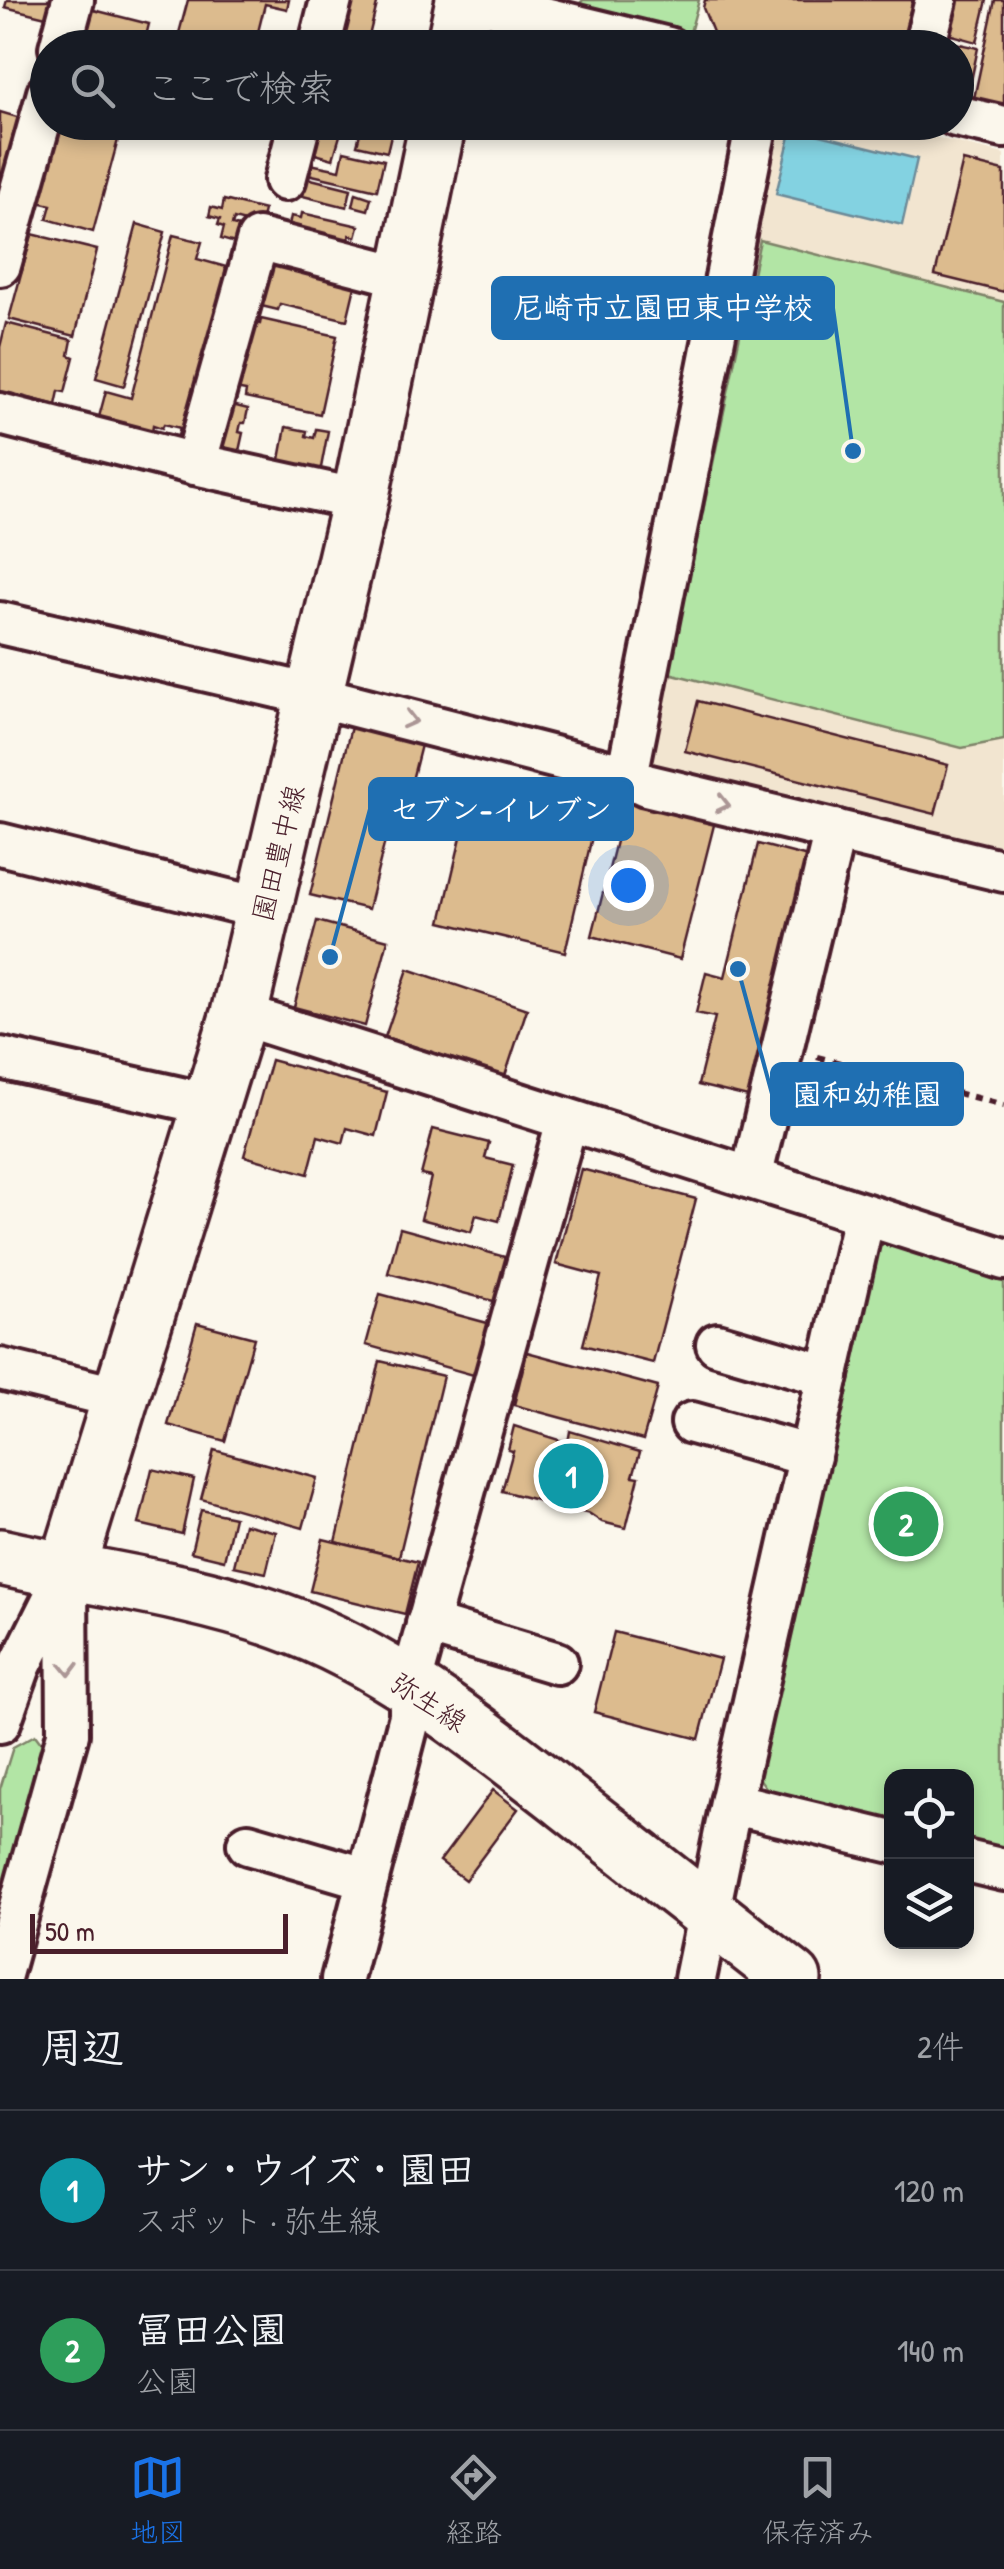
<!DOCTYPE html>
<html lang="ja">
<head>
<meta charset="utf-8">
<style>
	body { margin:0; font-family:"Patrick Hand","Klee One",sans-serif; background:#242831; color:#f1f3f6 }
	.controls { position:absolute; right:30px; bottom:30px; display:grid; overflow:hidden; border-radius:20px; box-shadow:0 5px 15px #0003 }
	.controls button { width:90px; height:90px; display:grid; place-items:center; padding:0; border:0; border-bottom:2px solid #363941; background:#171b24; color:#f1f3f6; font:50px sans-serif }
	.scale { position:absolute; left:30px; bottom:25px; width:258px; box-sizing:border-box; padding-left:10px; border:5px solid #4a1f2b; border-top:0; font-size:28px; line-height:35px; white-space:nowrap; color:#4a1f2b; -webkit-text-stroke:8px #fbf7ec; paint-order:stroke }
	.you { position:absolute; left:628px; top:885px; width:35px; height:35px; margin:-25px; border:8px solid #fff; border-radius:50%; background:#1a73e8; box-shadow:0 0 0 15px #1a73e833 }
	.badge { display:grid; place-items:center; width:65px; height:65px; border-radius:50%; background:#1a73e8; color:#fff; font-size:32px; font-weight:700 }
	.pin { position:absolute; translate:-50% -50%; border:5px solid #fff; box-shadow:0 2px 10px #0006 }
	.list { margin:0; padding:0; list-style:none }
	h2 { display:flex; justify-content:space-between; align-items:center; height:130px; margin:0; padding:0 40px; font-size:42px }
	h2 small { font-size:32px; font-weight:400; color:#9ea1a6 }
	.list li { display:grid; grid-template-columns:65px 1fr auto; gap:30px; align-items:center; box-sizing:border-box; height:160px; padding:0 40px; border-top:2px solid #363941 }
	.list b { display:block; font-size:38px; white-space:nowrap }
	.list p { margin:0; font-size:32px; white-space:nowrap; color:#9ea1a6 }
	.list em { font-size:32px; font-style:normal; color:#9ea1a6 }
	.icon { flex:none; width:55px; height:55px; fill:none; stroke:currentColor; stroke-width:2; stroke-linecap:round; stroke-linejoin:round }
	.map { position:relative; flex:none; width:1004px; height:1979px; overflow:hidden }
	.search { position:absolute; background:#171b24; box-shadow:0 5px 15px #0003; left:30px; right:30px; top:30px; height:110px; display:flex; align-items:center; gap:25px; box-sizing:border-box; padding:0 35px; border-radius:55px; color:#9ea1a6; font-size:38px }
	.sheet { height:450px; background:#171b24 }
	nav { display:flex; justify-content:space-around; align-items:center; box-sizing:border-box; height:140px; border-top:2px solid #363941; background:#171b24; font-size:28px; color:#9ea1a6 }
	nav a { display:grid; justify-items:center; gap:5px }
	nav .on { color:#1a73e8 }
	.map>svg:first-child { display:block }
</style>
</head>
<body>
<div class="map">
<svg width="1004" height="1979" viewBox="0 0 1004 1979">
	<rect width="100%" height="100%" fill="#fbf7ec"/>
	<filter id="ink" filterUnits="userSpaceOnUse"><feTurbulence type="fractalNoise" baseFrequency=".01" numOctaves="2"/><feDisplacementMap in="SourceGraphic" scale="20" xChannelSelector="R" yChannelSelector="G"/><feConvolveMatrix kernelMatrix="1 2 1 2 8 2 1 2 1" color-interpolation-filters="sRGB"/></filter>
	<g filter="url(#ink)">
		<!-- built -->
		<polygon fill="#f2e5d0" points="767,123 876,123 1004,154 1004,857 653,773 641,748"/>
		<!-- green -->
		<g fill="#b2e5a5" stroke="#7e8268" stroke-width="2.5">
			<polygon points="583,0 699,0 689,36 570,13"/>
			<polygon points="760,240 1004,302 1004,740 962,748 669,673"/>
			<polygon points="889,1241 1004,1277 1004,1856 967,1845 966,1776 892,1776 891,1825 770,1793 753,1770 870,1253"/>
			<polygon points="35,1735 50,1755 0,1924 0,1789 13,1747"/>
		</g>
		<!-- water -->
		<polygon fill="#83d2e1" stroke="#6c8a98" stroke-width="2.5" points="792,128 917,159 902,225 776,194"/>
		<!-- building -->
		<g fill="#dcbb8e" stroke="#4a1f2b" stroke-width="2.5">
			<polygon points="7,0 59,0 54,19 5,7"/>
			<polygon points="188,0 289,0 287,9 265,4 254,48 175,48"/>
			<polygon points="345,0 378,0 366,48 333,48"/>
			<polygon points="705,0 913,0 907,22 915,25 909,48 740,48 717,42 703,8"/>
			<polygon points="957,0 987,0 977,42 948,34"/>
			<polygon points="995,0 1004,0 1004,109 973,103"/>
			<polygon points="90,9 149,24 143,48 79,48"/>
			<polygon points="955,43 978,48 967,100 956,98"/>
			<polygon points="0,112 24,119 0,207"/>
			<polygon points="58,122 69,122 119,136 93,232 47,219 51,205 38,202"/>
			<polygon points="309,122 344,122 333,159 301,150"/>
			<polygon points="363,122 394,122 387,152 357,145"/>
			<polygon points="344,151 384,160 377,190 308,174 310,164 340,170"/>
			<polygon points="963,161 1004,171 1004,292 935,275"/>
			<polygon points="307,178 351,189 347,207 303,196"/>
			<polygon points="356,193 371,198 368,210 353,206"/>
			<polygon points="224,200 264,210 260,226 234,219 232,225 250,230 252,248 221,239 224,227 218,225 220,219 209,216 211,207 222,210"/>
			<polygon points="302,213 359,226 356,237 350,235 347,247 287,234 291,216 301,218"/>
			<polygon points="137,224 165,232 124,386 96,378"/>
			<polygon points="32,234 97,250 75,336 9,319"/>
			<polygon points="173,235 202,242 197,259 226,267 224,277 237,281 194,448 176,443 180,428 164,424 162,428 153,425 152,431 99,417 106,391 131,398"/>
			<polygon points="261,251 358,274 347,320 280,304 278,310 249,303"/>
			<polygon points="261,319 337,336 320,414 245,398 246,391 235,389 250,322 260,324"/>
			<polygon points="6,323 72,340 69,355 74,357 65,392 59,391 56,405 0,391 0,347"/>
			<polygon points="224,403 248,409 245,423 241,423 239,432 243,433 237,460 219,450 229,421 220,418"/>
			<polygon points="286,427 307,431 306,436 314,438 316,429 328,431 320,473 279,465"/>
			<polygon points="698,701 948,765 935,814 685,751"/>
			<polygon points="351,727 421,745 410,788 399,785 368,909 310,895"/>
			<polygon points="474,782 598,811 565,952 441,922"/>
			<polygon points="628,794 716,817 680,959 592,936"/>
			<polygon points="758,844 808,857 748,1097 698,1085 715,1017 696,1013 706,972 725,977"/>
			<polygon points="317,921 388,940 365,1026 294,1007"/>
			<polygon points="408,969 527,1009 505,1076 385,1037"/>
			<polygon points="271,1060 387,1092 376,1136 347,1128 343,1143 318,1136 308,1174 244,1156"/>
			<polygon points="433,1129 489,1143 485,1158 513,1165 499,1221 476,1215 471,1232 421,1219 431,1177 421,1175"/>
			<polygon points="581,1169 696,1199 653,1363 583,1345 601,1276 556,1264"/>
			<polygon points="400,1228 509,1258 497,1302 388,1273"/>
			<polygon points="380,1294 491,1324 477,1376 366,1345"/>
			<polygon points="197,1323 254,1338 225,1441 168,1425"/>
			<polygon points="527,1352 658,1387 643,1440 514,1405"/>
			<polygon points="380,1361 443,1376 399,1557 336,1542"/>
			<polygon points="514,1426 568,1443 570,1431 640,1452 633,1476 639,1477 626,1528 602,1522 590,1514 502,1491 513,1451 508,1450"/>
			<polygon points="214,1450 317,1478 303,1528 201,1499"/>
			<polygon points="152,1469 194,1479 182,1534 139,1524"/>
			<polygon points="201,1510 234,1517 224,1560 191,1552"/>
			<polygon points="244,1524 276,1532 266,1573 234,1566"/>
			<polygon points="323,1539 418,1562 405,1614 310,1591"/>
			<polygon points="614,1632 720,1659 699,1739 594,1712"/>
			<polygon points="493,1790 518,1809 465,1880 440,1861"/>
		</g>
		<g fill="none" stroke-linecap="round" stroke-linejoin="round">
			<!-- street casing -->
			<g stroke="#4a1f2b" stroke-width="48">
				<g id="street">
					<polyline points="470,0 668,48"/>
					<polyline points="60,48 73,0"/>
					<polyline points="319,48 331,0"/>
					<polyline points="924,48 936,0"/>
					<polyline points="956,116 1004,127"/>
					<polyline points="285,180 300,122"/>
					<polyline points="0,265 48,93"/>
					<polyline points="0,414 195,464 360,500"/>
					<polyline points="195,464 258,239 405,277"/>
					<polyline points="0,623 316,696 627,776 646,785 1004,871"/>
					<polyline points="627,776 757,122"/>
					<polyline points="0,844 264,909"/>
					<polyline points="239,1014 1004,1259"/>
					<polyline points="0,1058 212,1105"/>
					<polyline points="751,1178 835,830"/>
					<polyline points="717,1344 828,1376"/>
					<polyline points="0,1369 120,1398"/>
					<polyline points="692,1423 810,1456"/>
					<polyline points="427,1624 557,1663"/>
					<polyline points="0,1722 20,1666 63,1580"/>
					<polyline points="731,1803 892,1842"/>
					<polyline points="248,1844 368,1879"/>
					<polyline points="966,1861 1004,1870"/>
					<polyline points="0,1978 68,1734 67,1571"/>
					<polyline points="342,1979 410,1716 410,1687 567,1121"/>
					<polyline points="695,1979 731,1803 864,1216"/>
				</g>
			</g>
			<!-- secondary casing -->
			<g stroke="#4a1f2b" stroke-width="62">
				<g id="secondary">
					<polyline points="454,48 464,0"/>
					<path d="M0,1557C93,1578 189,1589 280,1621C385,1658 480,1734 567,1802C642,1861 718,1920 793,1979"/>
					<polyline points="67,1571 239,1014 360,500 438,122"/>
				</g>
			</g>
			<!-- path -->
			<polyline stroke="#4a1f2b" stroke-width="6" stroke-dasharray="8 8" stroke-linecap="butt" points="817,1057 1004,1105"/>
			<!-- street -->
			<use href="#street" stroke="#fbf7ec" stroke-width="40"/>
			<!-- secondary -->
			<use href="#secondary" stroke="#fbf7ec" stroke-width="55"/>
		</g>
		<!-- one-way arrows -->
		<defs><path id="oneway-chevron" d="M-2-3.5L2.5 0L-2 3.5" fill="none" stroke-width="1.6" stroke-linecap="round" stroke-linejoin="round" transform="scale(2.5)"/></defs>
		<g stroke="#ab9695">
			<use href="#oneway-chevron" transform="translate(410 720) rotate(14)"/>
			<use href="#oneway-chevron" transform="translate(723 804) rotate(13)"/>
			<use href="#oneway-chevron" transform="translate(69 1669) rotate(89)"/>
		</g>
	</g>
	<g text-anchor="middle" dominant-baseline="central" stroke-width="10" stroke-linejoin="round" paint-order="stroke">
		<!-- street labels -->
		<g font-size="28" fill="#4a1f2b" stroke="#fbf7ec">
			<text transform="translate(278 853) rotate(-76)">園田豊中線</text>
			<text transform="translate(429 1702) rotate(33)">弥生線</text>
		</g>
	</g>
	<!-- callouts -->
	<path fill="none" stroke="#1f6fb2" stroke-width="4" d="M853 451L833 308M330 957L370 809M738 969L772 1094"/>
	<g fill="#1f6fb2" stroke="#fbf7ec" stroke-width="4">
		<circle cx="853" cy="451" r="10"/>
		<circle cx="330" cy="957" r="10"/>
		<circle cx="738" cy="969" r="10"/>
	</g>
	<g fill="#1f6fb2" stroke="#1f6fb2" stroke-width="4">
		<rect x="493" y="278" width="340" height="60" rx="10"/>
		<rect x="370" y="779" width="262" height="60" rx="10"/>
		<rect x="772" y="1064" width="190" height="60" rx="10"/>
	</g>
	<g font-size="30" text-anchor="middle" font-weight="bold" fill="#fff">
		<text x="663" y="318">尼崎市立園田東中学校</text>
		<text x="501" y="820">セブン-イレブン</text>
		<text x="867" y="1105">園和幼稚園</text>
	</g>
</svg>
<div class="controls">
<button><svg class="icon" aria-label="locate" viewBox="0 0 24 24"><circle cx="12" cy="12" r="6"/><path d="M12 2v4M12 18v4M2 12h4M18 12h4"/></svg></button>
<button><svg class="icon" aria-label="layers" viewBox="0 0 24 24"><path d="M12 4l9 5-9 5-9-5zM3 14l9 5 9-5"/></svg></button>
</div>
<div class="scale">50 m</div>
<div class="you"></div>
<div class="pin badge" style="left:571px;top:1476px;background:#0f9aa8">1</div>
<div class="pin badge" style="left:906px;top:1524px;background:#2e9e5b">2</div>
<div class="search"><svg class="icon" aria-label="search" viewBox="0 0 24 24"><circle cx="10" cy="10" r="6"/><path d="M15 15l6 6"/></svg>ここで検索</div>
</div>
<section class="sheet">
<h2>周辺<small>2件</small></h2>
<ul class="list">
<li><span class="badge" style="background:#0f9aa8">1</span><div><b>サン・ウイズ・園田</b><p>スポット · 弥生線</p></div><em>120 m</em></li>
<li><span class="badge" style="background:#2e9e5b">2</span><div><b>冨田公園</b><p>公園</p></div><em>140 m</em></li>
</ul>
</section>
<nav>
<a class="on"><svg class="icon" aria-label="map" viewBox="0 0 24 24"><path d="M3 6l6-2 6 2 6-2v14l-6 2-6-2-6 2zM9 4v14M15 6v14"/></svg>地図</a>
<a><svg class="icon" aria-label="directions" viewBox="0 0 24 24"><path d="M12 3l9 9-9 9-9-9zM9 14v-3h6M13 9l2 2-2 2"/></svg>経路</a>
<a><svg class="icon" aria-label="saved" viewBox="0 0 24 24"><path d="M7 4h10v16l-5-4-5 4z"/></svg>保存済み</a>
</nav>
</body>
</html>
